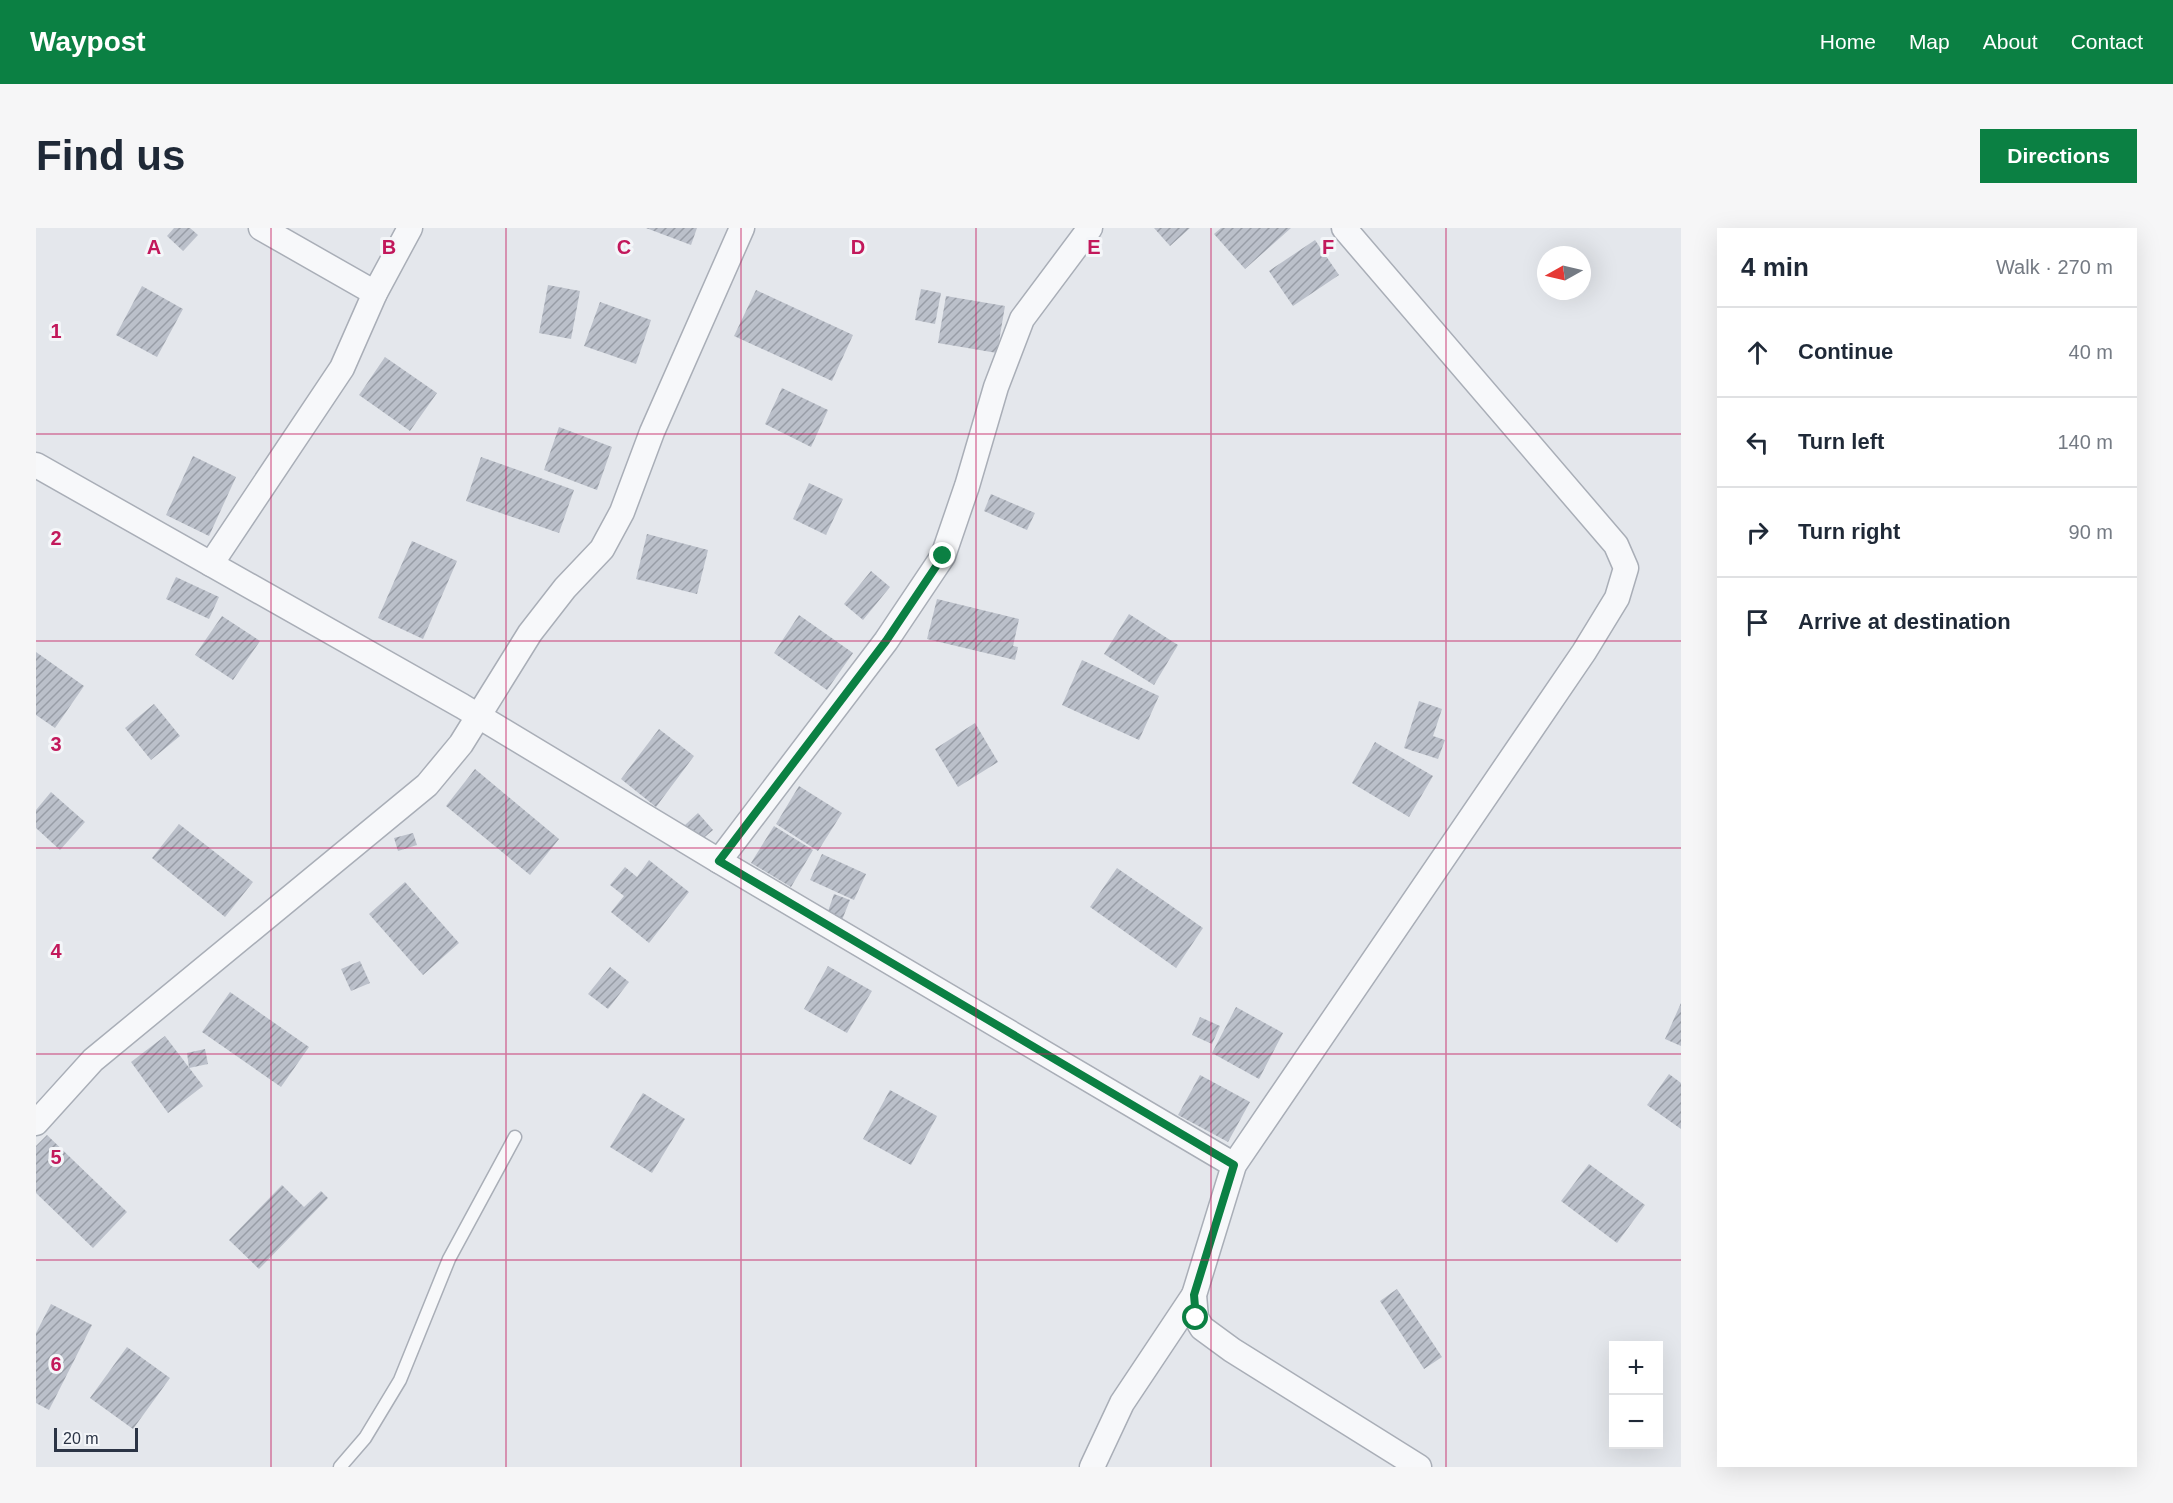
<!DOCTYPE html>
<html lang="en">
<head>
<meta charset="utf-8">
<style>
	body { margin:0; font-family:Arial,sans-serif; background:#f6f6f7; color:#1f2937 }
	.controls { position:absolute; right:18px; bottom:18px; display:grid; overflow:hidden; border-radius:0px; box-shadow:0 6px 24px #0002 }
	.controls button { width:54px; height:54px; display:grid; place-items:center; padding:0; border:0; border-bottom:2px solid #e0e1e3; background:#fff; color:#1f2937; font:30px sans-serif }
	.compass { position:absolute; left:1501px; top:18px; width:54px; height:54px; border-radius:50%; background:#fff; box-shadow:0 6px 24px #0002; rotate:262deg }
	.scale { position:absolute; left:18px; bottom:15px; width:84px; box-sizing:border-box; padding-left:6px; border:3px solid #2b3445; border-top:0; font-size:16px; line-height:21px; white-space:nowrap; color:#2b3445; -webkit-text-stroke:4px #f4f6f9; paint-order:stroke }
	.stop { position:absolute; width:18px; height:18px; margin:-14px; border:4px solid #0b8043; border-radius:50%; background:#fff }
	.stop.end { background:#0b8043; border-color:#fff; box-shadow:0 2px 6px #0008 }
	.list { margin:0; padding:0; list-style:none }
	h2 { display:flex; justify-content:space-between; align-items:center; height:78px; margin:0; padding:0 24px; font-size:26px }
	h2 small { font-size:20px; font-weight:400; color:#747a83 }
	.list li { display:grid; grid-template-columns:39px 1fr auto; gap:18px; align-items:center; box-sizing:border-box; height:90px; padding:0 24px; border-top:2px solid #e0e1e3 }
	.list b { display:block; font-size:22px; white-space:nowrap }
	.list em { font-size:20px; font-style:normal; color:#747a83 }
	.icon { flex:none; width:33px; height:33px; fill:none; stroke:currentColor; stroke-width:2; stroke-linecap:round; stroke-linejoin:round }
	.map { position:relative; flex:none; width:1645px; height:1239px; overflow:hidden; border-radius:0px }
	header { display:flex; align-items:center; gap:36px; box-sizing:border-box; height:84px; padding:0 30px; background:#0b8043; color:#fff }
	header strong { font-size:28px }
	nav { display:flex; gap:33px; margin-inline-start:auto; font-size:21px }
	.intro { display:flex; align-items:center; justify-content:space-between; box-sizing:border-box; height:144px; padding:0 36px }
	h1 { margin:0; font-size:42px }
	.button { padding:15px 27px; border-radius:0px; background:#0b8043; color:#fff; font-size:21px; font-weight:700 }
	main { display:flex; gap:36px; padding:0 36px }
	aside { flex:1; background:#fff; border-radius:0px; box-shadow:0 6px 24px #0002 }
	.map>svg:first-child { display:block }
</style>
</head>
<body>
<header>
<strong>Waypost</strong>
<nav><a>Home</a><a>Map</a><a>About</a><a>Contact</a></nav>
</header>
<div class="intro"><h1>Find us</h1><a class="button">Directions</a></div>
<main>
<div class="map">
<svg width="1645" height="1239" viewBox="0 0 1645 1239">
	<defs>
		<pattern id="building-hatch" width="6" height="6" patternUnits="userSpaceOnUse" patternTransform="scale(1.5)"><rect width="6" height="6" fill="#bbc0ca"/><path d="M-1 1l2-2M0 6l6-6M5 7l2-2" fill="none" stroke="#989da6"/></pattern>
	</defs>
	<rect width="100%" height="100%" fill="#e4e7ec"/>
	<!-- building -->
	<g fill="url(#building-hatch)">
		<polygon points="138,0 154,0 162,7 147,23 131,8"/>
		<polygon points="610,0 661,0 655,17"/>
		<polygon points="1118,0 1154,0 1134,18"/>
		<polygon points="1185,0 1255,0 1209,41 1178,6"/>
		<polygon points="1279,12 1303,47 1257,78 1233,43"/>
		<polygon points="512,57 544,63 535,111 503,105"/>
		<polygon points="106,58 147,81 121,129 80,107"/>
		<polygon points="885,61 905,65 899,96 879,92"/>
		<polygon points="720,62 817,107 796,153 698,108"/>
		<polygon points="910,68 969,78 961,125 902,115"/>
		<polygon points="564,74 615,92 600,136 548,118"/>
		<polygon points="349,129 401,165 374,203 323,167"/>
		<polygon points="746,160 792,182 775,219 729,196"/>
		<polygon points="523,199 576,219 561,262 508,242"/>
		<polygon points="157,228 200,249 173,308 130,287"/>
		<polygon points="445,229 538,262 523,305 430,273"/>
		<polygon points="773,255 807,271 790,307 757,291"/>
		<polygon points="955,266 999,285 991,302 948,283"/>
		<polygon points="611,306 672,322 661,366 600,351"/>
		<polygon points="376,313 421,333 387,411 342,390"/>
		<polygon points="835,343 854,359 827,392 808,376"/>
		<polygon points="140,349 183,369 173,391 130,371"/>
		<polygon points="901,371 983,391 977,418 982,419 979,432 891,411"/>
		<polygon points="1093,386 1142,417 1118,457 1068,426"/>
		<polygon points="763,387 817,425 791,462 738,425"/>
		<polygon points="186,388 224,413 197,452 159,427"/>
		<polygon points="0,424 48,458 19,500 0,487"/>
		<polygon points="1046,432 1123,468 1103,512 1026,477"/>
		<polygon points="1383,473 1406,481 1397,508 1409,512 1402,531 1368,520"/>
		<polygon points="118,476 144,508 115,532 89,500"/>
		<polygon points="939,495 962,534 922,559 899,521"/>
		<polygon points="623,501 658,528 620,579 585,551"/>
		<polygon points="1339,514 1397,548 1373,589 1316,555"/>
		<polygon points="439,541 523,611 494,647 410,578"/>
		<polygon points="763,558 806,585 782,623 740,596"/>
		<polygon points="15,564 49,594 24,622 0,600 0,582"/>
		<polygon points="662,585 677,602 664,613 649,597"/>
		<polygon points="143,596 217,654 189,689 116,630"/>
		<polygon points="738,598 777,622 755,659 715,635"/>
		<polygon points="377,605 381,617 362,623 358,610"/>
		<polygon points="786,626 830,646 818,672 774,652"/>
		<polygon points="613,632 653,664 613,715 575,684 588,668 574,657 589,639 601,649"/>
		<polygon points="1081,640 1167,700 1140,740 1054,679"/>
		<polygon points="369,654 423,715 387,747 333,686"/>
		<polygon points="798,666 814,672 804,697 789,692"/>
		<polygon points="324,733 334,755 315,763 305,741"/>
		<polygon points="792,738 836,763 811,805 768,781"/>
		<polygon points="574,739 593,754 572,781 552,766"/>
		<polygon points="194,764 273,819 245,859 166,804"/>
		<polygon points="1645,775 1645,818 1629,811"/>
		<polygon points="1200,779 1247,805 1223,851 1176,825"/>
		<polygon points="1164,789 1184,798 1176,816 1156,807"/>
		<polygon points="129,808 167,858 132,885 95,834"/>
		<polygon points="169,821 172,836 153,840 151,825"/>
		<polygon points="1633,846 1645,855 1645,901 1611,877"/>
		<polygon points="1164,847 1214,874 1192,914 1142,887"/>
		<polygon points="854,862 901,888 875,937 827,911"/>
		<polygon points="607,865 649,891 616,945 574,919"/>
		<polygon points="11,907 91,984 57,1020 0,965 0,918"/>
		<polygon points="1553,936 1609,977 1581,1015 1525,973"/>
		<polygon points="246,957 268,979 285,963 292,970 223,1041 193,1012"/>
		<polygon points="1361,1061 1406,1129 1388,1141 1344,1073"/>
		<polygon points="15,1076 56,1097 13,1182 0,1175 0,1105"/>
		<polygon points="91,1119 134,1150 97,1201 54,1170"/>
	</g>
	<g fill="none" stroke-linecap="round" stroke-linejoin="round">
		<!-- service casing -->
		<g stroke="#a9aeb7" stroke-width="15">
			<polyline id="service" points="304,1239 329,1210 364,1152 413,1031 479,909"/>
		</g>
		<!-- minor casing -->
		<g stroke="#a9aeb7" stroke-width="27">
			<g id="minor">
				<polyline points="225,0 339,65"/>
				<polyline points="1308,0 1580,317 1590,340 1581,370 1548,424 1198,937 1158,1067 1160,1090 1166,1100 1196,1122 1383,1239"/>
				<polyline points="0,237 426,478 683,633 1198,937"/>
				<polyline points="175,336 306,140 339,65 374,0"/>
				<polyline points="683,633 850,413 907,328 931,258 960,159 986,91 1054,0"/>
				<polyline points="0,895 57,832 391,557 425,516 494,405 529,360 566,321 586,284 616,204 706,0"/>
				<polyline points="1056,1239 1086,1175 1158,1067"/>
			</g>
		</g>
		<!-- service -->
		<use href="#service" stroke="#f7f8fa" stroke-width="12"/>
		<!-- minor -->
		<use href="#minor" stroke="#f7f8fa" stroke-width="24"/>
	</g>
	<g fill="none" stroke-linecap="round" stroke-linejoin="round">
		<!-- route -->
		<polyline stroke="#0b8043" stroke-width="8" points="907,328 850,413 683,633 1198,937 1158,1067 1160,1090"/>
	</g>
	<!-- grid -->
	<path fill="none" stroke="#c2185b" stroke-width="1.5" stroke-opacity="0.55" d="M235,0V1239M470,0V1239M705,0V1239M940,0V1239M1175,0V1239M1410,0V1239M0,206H1645M0,413H1645M0,620H1645M0,826H1645M0,1032H1645"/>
	<g font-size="20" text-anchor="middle" font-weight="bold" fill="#c2185b" stroke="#f4f6f9" stroke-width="6" stroke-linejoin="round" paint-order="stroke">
		<text x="118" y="26">A</text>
		<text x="353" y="26">B</text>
		<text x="588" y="26">C</text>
		<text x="822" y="26">D</text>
		<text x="1058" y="26">E</text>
		<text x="1292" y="26">F</text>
		<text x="20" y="110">1</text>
		<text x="20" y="317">2</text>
		<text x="20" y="523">3</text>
		<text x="20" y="730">4</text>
		<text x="20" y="936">5</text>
		<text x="20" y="1143">6</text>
	</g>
</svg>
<div class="controls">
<button>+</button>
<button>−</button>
</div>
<svg class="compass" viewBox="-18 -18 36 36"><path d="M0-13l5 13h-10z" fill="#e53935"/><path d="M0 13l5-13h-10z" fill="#747a83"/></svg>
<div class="scale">20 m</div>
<div class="stop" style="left:1160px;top:1090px"></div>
<div class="stop end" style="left:907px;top:328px"></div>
</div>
<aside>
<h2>4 min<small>Walk · 270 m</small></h2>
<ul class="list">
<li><svg class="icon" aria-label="ahead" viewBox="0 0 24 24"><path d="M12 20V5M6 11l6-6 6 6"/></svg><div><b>Continue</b></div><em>40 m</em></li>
<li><svg class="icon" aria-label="left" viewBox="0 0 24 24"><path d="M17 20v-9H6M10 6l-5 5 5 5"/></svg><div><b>Turn left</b></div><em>140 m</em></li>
<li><svg class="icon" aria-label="right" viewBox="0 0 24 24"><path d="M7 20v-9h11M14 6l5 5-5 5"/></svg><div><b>Turn right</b></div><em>90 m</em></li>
<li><svg class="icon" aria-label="arrive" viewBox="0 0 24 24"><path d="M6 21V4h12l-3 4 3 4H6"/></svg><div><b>Arrive at destination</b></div></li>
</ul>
</aside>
</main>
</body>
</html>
